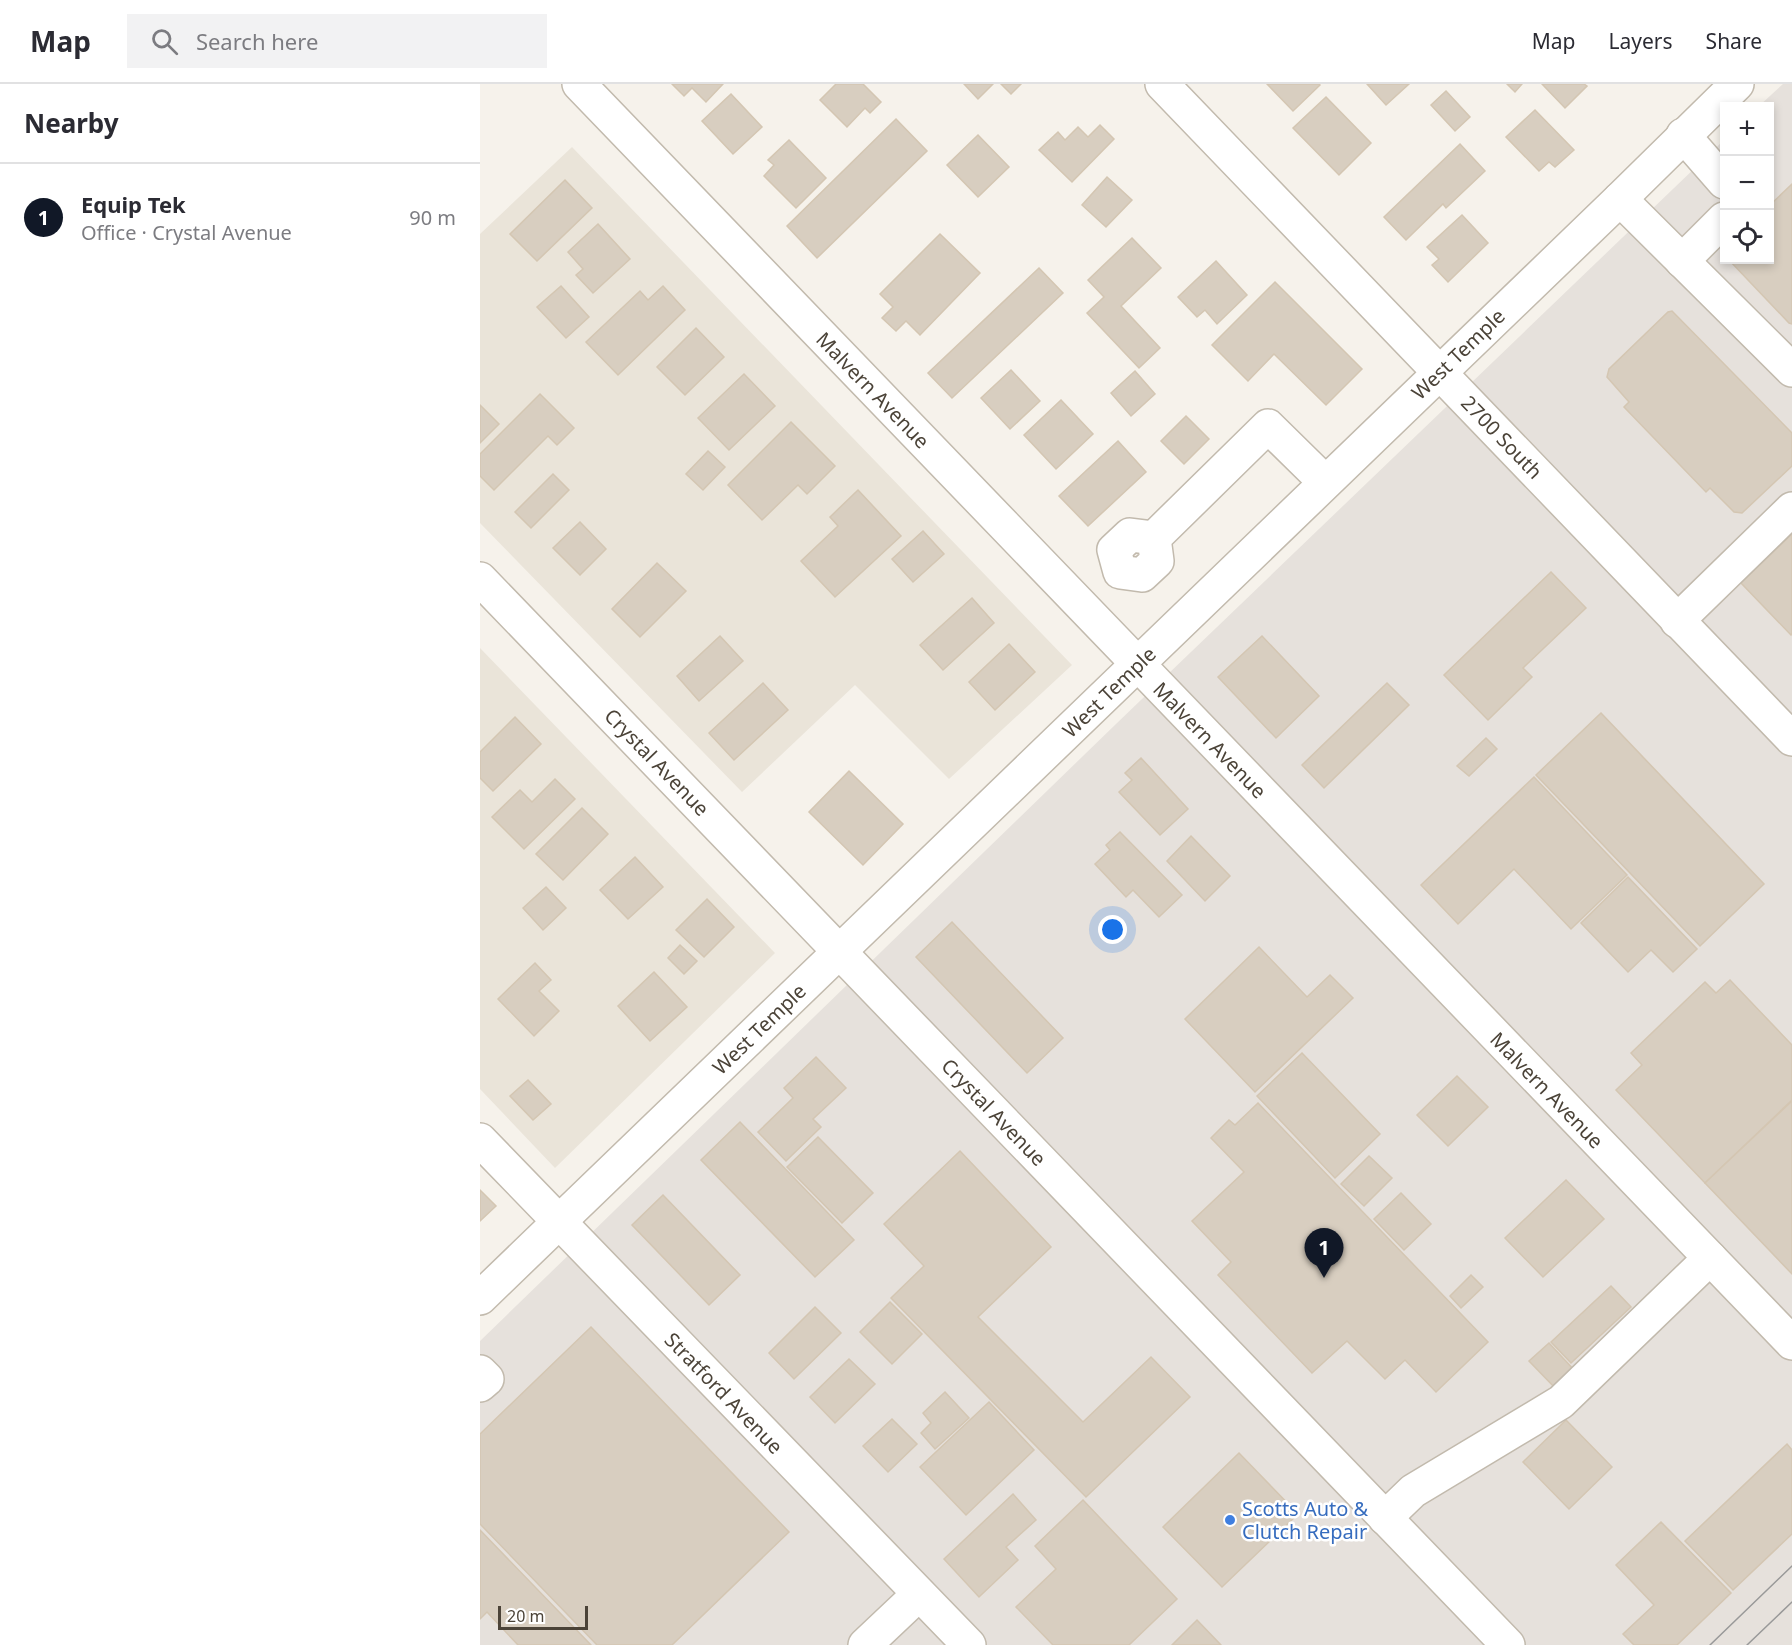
<!DOCTYPE html>
<html lang="en">
<head>
<meta charset="utf-8">
<style>
	body { margin:0; font-family:"Noto Sans",sans-serif; background:#f2f2f3; color:#2b2b33 }
	.controls { position:absolute; right:18px; top:18px; display:grid; overflow:hidden; border-radius:0px; box-shadow:0 3px 9px #0003 }
	.controls button { width:54px; height:54px; display:grid; place-items:center; padding:0; border:0; border-bottom:2px solid #e1e1e2; background:#fff; color:#2b2b33; font:30px sans-serif }
	.scale { position:absolute; left:18px; bottom:15px; width:90px; box-sizing:border-box; padding-left:6px; border:3px solid #4b4338; border-top:0; font-size:16px; line-height:21px; white-space:nowrap; color:#4b4338; -webkit-text-stroke:4px #fff; paint-order:stroke }
	.you { position:absolute; left:633px; top:846px; width:21px; height:21px; margin:-15px; border:4px solid #fff; border-radius:50%; background:#1a73e8; box-shadow:0 0 0 9px #1a73e833 }
	.badge { display:grid; place-items:center; width:39px; height:39px; border-radius:50%; background:#111827; color:#fff; font-size:20px; font-weight:700 }
	.pin { position:absolute; translate:-50% -50px; filter:drop-shadow(0 2px 3px #0008) }
	.pin::after { content:''; position:absolute; top:32px; width:21px; height:18px; background:inherit; clip-path:polygon(0 0,100% 0,50% 100%) }
	.list { margin:0; padding:0; list-style:none }
	h2 { display:flex; justify-content:space-between; align-items:center; height:78px; margin:0; padding:0 24px; font-size:26px }
	h2 small { font-size:20px; font-weight:400; color:#7c7c81 }
	.list li { display:grid; grid-template-columns:39px 1fr auto; gap:18px; align-items:center; box-sizing:border-box; height:108px; padding:0 24px; border-top:2px solid #e1e1e2 }
	.list b { display:block; font-size:22px; white-space:nowrap }
	.list p { margin:0; font-size:20px; white-space:nowrap; color:#7c7c81 }
	.list em { font-size:20px; font-style:normal; color:#7c7c81 }
	.icon { flex:none; width:33px; height:33px; fill:none; stroke:currentColor; stroke-width:2; stroke-linecap:round; stroke-linejoin:round }
	.map { position:relative; flex:none; width:1312px; height:1561px; overflow:hidden }
	header { display:flex; align-items:center; gap:36px; box-sizing:border-box; height:84px; padding:0 30px; background:#fff; border-bottom:2px solid #e1e1e2 }
	header strong { font-size:28px }
	nav { display:flex; gap:33px; margin-inline-start:auto; font-size:21px }
	.search { width:420px; height:54px; background:#f2f2f3; display:flex; align-items:center; gap:15px; box-sizing:border-box; padding:0 21px; border-radius:0px; color:#7c7c81; font-size:22px }
	main { display:flex }
	aside { flex:1; background:#fff }
	.map>svg:first-child { display:block }
</style>
</head>
<body>
<header>
<strong>Map</strong>
<div class="search"><svg class="icon" aria-label="search" viewBox="0 0 24 24"><circle cx="10" cy="10" r="6"/><path d="M15 15l6 6"/></svg>Search here</div>
<nav><a>Map</a><a>Layers</a><a>Share</a></nav>
</header>
<main>
<aside>
<h2>Nearby<small></small></h2>
<ul class="list">
<li><span class="badge">1</span><div><b>Equip Tek</b><p>Office · Crystal Avenue</p></div><em>90 m</em></li>
</ul>
</aside>
<div class="map">
<svg width="1312" height="1561" viewBox="0 0 1312 1561">
	<rect width="100%" height="100%" fill="#f6f2eb"/>
	<!-- residential -->
	<g fill="#eae4d9">
		<polygon points="92,63 592,581 469,695 375,601 262,708 0,439 0,150"/>
		<polygon points="0,564 295,869 75,1084 0,1005"/>
	</g>
	<!-- industrial -->
	<polygon fill="#e6e1dc" points="1303,0 1312,0 1312,1561 0,1561 0,1257 637,639 1244,56 1244,176 1290,176 1290,22 1279,22"/>
	<!-- building -->
	<g fill="#d8cec0" stroke="#d4c6b2" stroke-width="1.5">
		<polygon points="192,0 243,0 226,18 212,4 204,12"/>
		<polygon points="356,0 383,0 401,18 390,29 385,24 367,43 340,16"/>
		<polygon points="484,0 513,0 498,15"/>
		<polygon points="521,0 541,0 531,10"/>
		<polygon points="787,0 839,0 840,1 813,27"/>
		<polygon points="887,0 929,0 906,21"/>
		<polygon points="1027,0 1042,0 1035,8"/>
		<polygon points="1062,0 1104,0 1107,2 1085,24"/>
		<polygon points="966,7 990,33 975,47 951,21"/>
		<polygon points="251,10 282,43 253,70 222,37"/>
		<polygon points="846,13 891,59 859,91 813,44"/>
		<polygon points="1055,26 1094,66 1075,83 1069,78 1059,87 1026,53"/>
		<polygon points="416,35 447,67 337,174 307,142"/>
		<polygon points="620,41 634,55 592,98 559,66 578,48 585,56 598,43 608,53"/>
		<polygon points="498,51 529,83 498,113 467,81"/>
		<polygon points="309,56 346,94 316,124 284,92 294,81 288,76"/>
		<polygon points="980,60 1005,87 966,124 963,120 926,156 904,133"/>
		<polygon points="627,93 652,116 626,143 602,121"/>
		<polygon points="85,96 112,124 57,177 30,150"/>
		<polygon points="1312,100 1312,240 1309,239 1249,176 1290,176 1290,121"/>
		<polygon points="982,131 1008,159 968,198 952,181 959,175 947,163"/>
		<polygon points="118,140 150,175 113,209 96,191 103,185 88,168"/>
		<polygon points="460,150 500,189 440,251 426,237 416,247 402,234 413,223 400,210"/>
		<polygon points="652,154 681,184 641,222 680,264 659,284 607,229 624,213 608,196"/>
		<polygon points="736,177 767,211 737,240 725,226 717,233 698,213"/>
		<polygon points="559,184 583,209 472,314 448,289"/>
		<polygon points="795,198 882,285 846,321 794,270 768,297 732,261"/>
		<polygon points="81,202 109,233 86,254 57,223"/>
		<polygon points="183,202 205,226 138,291 106,258 160,207 168,216"/>
		<polygon points="1192,227 1312,349 1312,382 1262,429 1254,428 1230,404 1226,408 1144,323 1149,318 1127,293 1129,285 1188,228"/>
		<polygon points="216,244 244,273 205,311 177,283"/>
		<polygon points="531,286 560,317 530,345 501,314"/>
		<polygon points="655,287 675,310 651,332 631,309"/>
		<polygon points="264,290 295,322 249,366 218,334"/>
		<polygon points="60,310 94,344 77,361 68,352 14,406 0,392 0,370"/>
		<polygon points="581,316 613,350 576,385 544,351"/>
		<polygon points="0,321 19,340 0,359"/>
		<polygon points="706,332 729,355 704,380 681,357"/>
		<polygon points="311,338 355,382 327,410 318,401 282,436 248,401"/>
		<polygon points="638,357 666,388 608,442 579,412"/>
		<polygon points="228,367 245,383 223,406 206,390"/>
		<polygon points="73,390 89,406 51,444 35,428"/>
		<polygon points="378,406 421,452 355,513 321,477 358,442 350,433"/>
		<polygon points="100,438 126,465 100,491 73,464"/>
		<polygon points="443,447 464,470 433,498 412,475"/>
		<polygon points="1312,450 1312,549 1311,551 1261,499"/>
		<polygon points="177,479 206,507 160,553 132,525"/>
		<polygon points="1071,488 1106,524 1043,584 1052,593 1008,636 964,591"/>
		<polygon points="492,514 514,539 463,586 440,561"/>
		<polygon points="240,552 263,577 219,617 197,592"/>
		<polygon points="782,552 839,612 796,654 738,593"/>
		<polygon points="529,560 555,588 515,626 489,598"/>
		<polygon points="283,599 308,626 254,676 229,649"/>
		<polygon points="907,599 929,621 844,704 822,681"/>
		<polygon points="1121,629 1284,800 1220,862 1056,691"/>
		<polygon points="35,633 61,660 13,707 0,694 0,668"/>
		<polygon points="1006,654 1017,665 989,692 977,682"/>
		<polygon points="661,674 708,725 680,751 639,708 652,696 645,689"/>
		<polygon points="369,687 423,740 383,781 329,728"/>
		<polygon points="1054,693 1147,791 1091,845 1034,785 978,840 941,801"/>
		<polygon points="75,695 95,715 44,765 12,733 40,706 52,718"/>
		<polygon points="102,724 128,750 83,796 56,770"/>
		<polygon points="640,748 702,811 679,833 653,806 646,813 615,780 630,766 626,761"/>
		<polygon points="711,752 750,792 725,817 687,777"/>
		<polygon points="155,773 183,803 148,835 120,806"/>
		<polygon points="1148,793 1217,865 1193,888 1171,866 1148,888 1101,839"/>
		<polygon points="66,803 86,824 63,846 43,824"/>
		<polygon points="227,815 254,843 224,873 196,846"/>
		<polygon points="472,838 583,954 547,989 436,873"/>
		<polygon points="200,861 217,877 204,890 188,874"/>
		<polygon points="779,863 827,913 850,891 873,914 775,1008 705,935"/>
		<polygon points="55,879 71,896 59,907 79,927 54,952 18,915"/>
		<polygon points="174,888 207,923 170,957 138,922"/>
		<polygon points="1250,896 1312,961 1312,1016 1225,1099 1136,1006 1162,981 1151,969 1225,898 1236,909"/>
		<polygon points="822,969 900,1050 855,1094 777,1012"/>
		<polygon points="336,973 366,1004 333,1035 341,1043 306,1077 278,1048 313,1014 304,1004"/>
		<polygon points="977,992 1008,1023 968,1062 937,1031"/>
		<polygon points="48,996 71,1020 53,1036 30,1012"/>
		<polygon points="1312,1017 1312,1190 1225,1099"/>
		<polygon points="778,1019 1008,1258 956,1308 925,1276 905,1295 867,1257 832,1289 738,1191 751,1178 712,1137 764,1088 731,1054 749,1036 755,1041"/>
		<polygon points="260,1038 374,1156 335,1193 221,1076"/>
		<polygon points="338,1053 393,1109 362,1139 307,1083"/>
		<polygon points="480,1067 571,1163 498,1233 603,1338 671,1273 710,1313 606,1413 411,1214 444,1182 404,1140"/>
		<polygon points="889,1072 912,1094 884,1122 861,1100"/>
		<polygon points="1086,1096 1124,1135 1063,1193 1025,1154"/>
		<polygon points="0,1106 16,1122 0,1137"/>
		<polygon points="921,1109 951,1140 924,1166 894,1135"/>
		<polygon points="183,1111 260,1191 229,1221 152,1141"/>
		<polygon points="991,1191 1003,1203 981,1224 970,1212"/>
		<polygon points="1131,1202 1151,1223 1091,1279 1071,1258"/>
		<polygon points="410,1218 442,1250 412,1280 380,1248"/>
		<polygon points="335,1223 361,1249 314,1295 289,1269"/>
		<polygon points="111,1243 309,1448 192,1561 117,1561 0,1440 0,1350"/>
		<polygon points="1069,1259 1095,1287 1076,1305 1049,1277"/>
		<polygon points="369,1275 395,1300 355,1339 330,1313"/>
		<polygon points="465,1308 489,1334 455,1365 441,1349 451,1339 443,1329"/>
		<polygon points="509,1318 554,1366 486,1431 440,1383"/>
		<polygon points="412,1335 437,1360 408,1388 383,1362"/>
		<polygon points="1086,1336 1132,1383 1089,1425 1043,1378"/>
		<polygon points="1307,1360 1312,1366 1312,1450 1253,1506 1205,1457"/>
		<polygon points="759,1369 818,1430 742,1503 683,1443"/>
		<polygon points="533,1410 556,1436 526,1463 538,1476 499,1513 464,1475"/>
		<polygon points="603,1416 697,1515 649,1561 573,1561 536,1523 576,1485 555,1462"/>
		<polygon points="1181,1438 1251,1509 1197,1561 1154,1561 1143,1550 1174,1521 1136,1481"/>
		<polygon points="0,1446 111,1561 38,1561 7,1528 0,1535"/>
		<polygon points="717,1536 741,1561 692,1561"/>
	</g>
	<g fill="none" stroke-linecap="round" stroke-linejoin="round">
		<!-- minor casing -->
		<g stroke="#c2baad" stroke-width="36">
			<g id="minor">
				<polyline points="99,0 1312,1259"/>
				<polyline points="682,0 1312,655"/>
				<polyline points="1203,51 1244,98"/>
				<polyline points="1140,115 1312,286"/>
				<polyline points="1202,177 1244,135"/>
				<polyline points="674,454 677,477 662,491 640,488 634,466 650,451 674,454 788,342 845,398"/>
				<polyline points="0,495 1028,1561"/>
				<polyline points="1197,537 1312,425"/>
				<polyline points="0,1056 489,1561"/>
				<polyline points="0,1214 1140,115 1257,0"/>
				<polyline points="0,1288 7,1295 0,1301"/>
				<polyline points="905,1434 933,1407 1081,1318 1230,1174"/>
				<polyline points="385,1561 439,1510"/>
			</g>
		</g>
		<!-- minor -->
		<use href="#minor" stroke="#fff" stroke-width="33"/>
		<!-- tram -->
		<g stroke="#999" stroke-width="1.5">
			<polyline points="1230,1561 1312,1482"/>
			<polyline points="1267,1561 1312,1518"/>
		</g>
	</g>
	<!-- markers -->
	<circle fill="#3f7fe0" stroke="#fff" stroke-width="2" cx="750" cy="1436" r="6"/>
	<g text-anchor="middle" dominant-baseline="central" stroke-width="5" stroke-linejoin="round" paint-order="stroke">
		<!-- street labels -->
		<g font-size="20" fill="#4b4338" stroke="#fff">
			<text transform="translate(978 270) rotate(-44)">West Temple</text>
			<text transform="translate(393 306) rotate(46)">Malvern Avenue</text>
			<text transform="translate(1022 353) rotate(46)">2700 South</text>
			<text transform="translate(629 608) rotate(-44)">West Temple</text>
			<text transform="translate(730 656) rotate(46)">Malvern Avenue</text>
			<text transform="translate(177 678) rotate(46)">Crystal Avenue</text>
			<text transform="translate(279 945) rotate(-44)">West Temple</text>
			<text transform="translate(1067 1006) rotate(46)">Malvern Avenue</text>
			<text transform="translate(514 1028) rotate(46)">Crystal Avenue</text>
			<text transform="translate(244 1309) rotate(46)">Stratford Avenue</text>
		</g>
		<!-- shop labels -->
		<g font-size="20" fill="#366cbe" stroke="#fff" text-anchor="start">
			<text x="762" y="1424">Scotts Auto &amp;<tspan x="762" dy="23">Clutch Repair</tspan></text>
		</g>
	</g>
</svg>
<div class="controls">
<button>+</button>
<button>−</button>
<button><svg class="icon" aria-label="locate" viewBox="0 0 24 24"><circle cx="12" cy="12" r="6"/><path d="M12 2v4M12 18v4M2 12h4M18 12h4"/></svg></button>
</div>
<div class="scale">20 m</div>
<div class="you"></div>
<div class="pin badge" style="left:844px;top:1194px">1</div>
</div>
</main>
</body>
</html>
